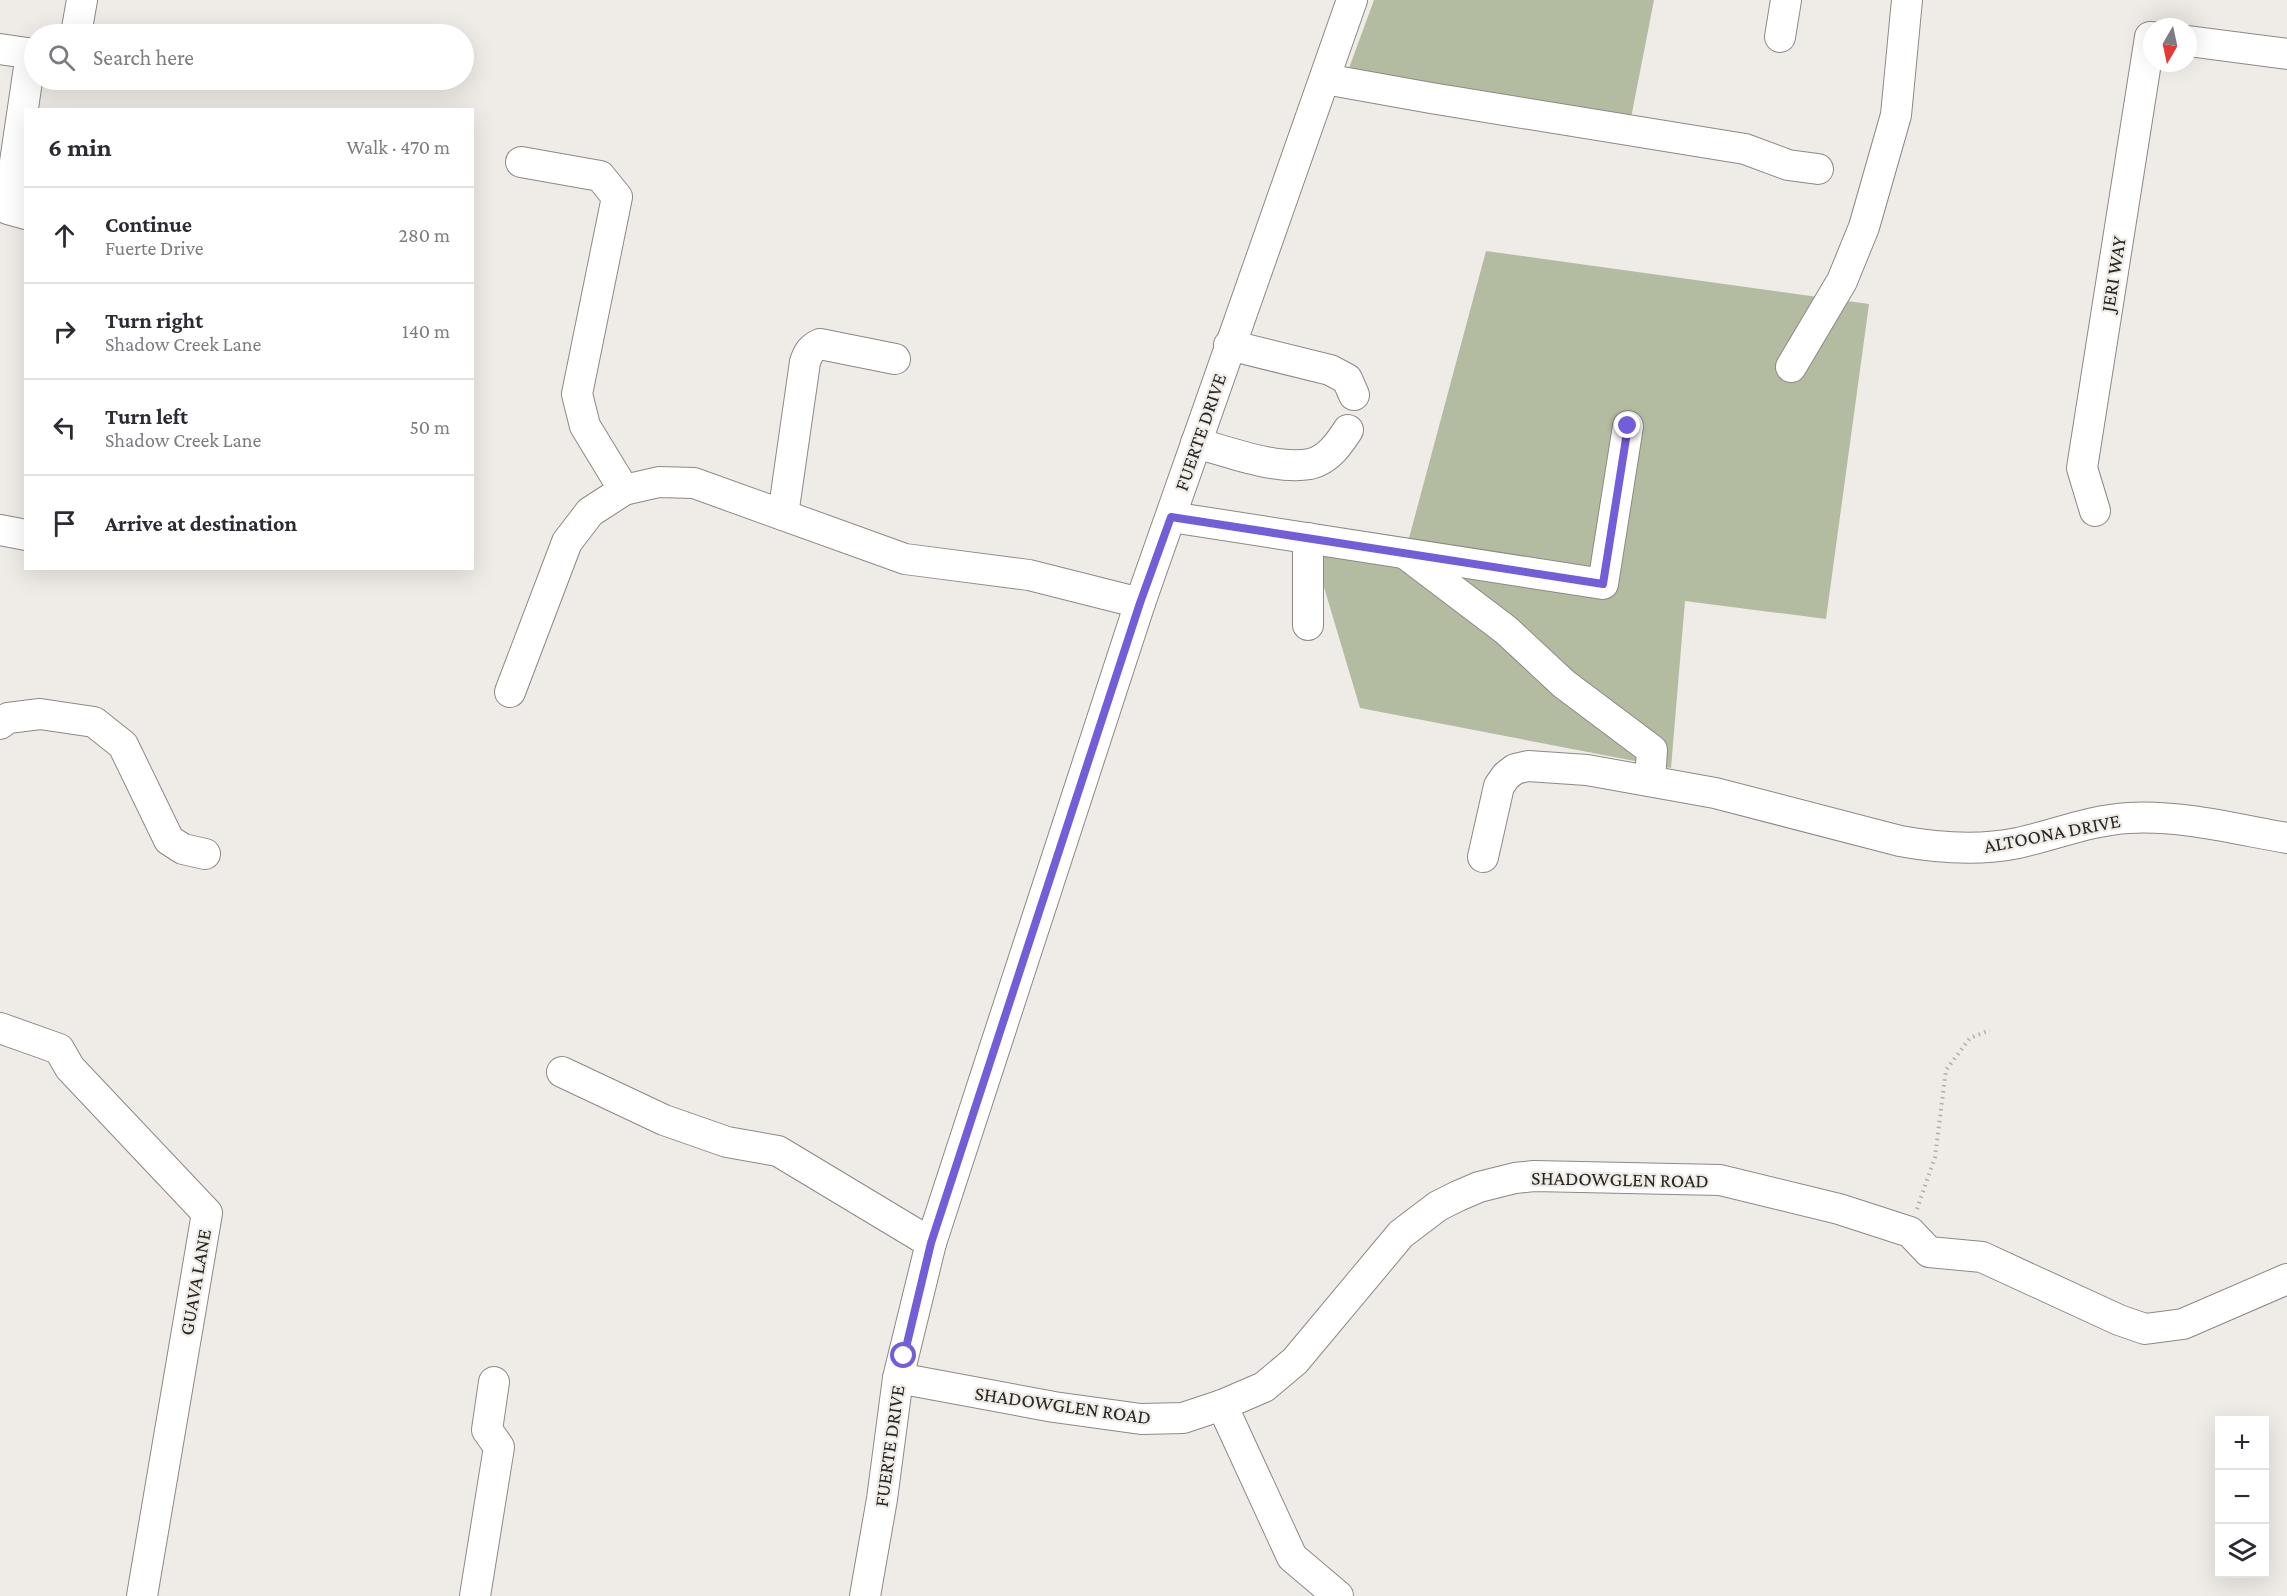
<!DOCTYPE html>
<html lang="en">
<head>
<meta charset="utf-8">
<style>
	body { margin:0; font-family:"Crimson Pro",serif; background:#f7f7f7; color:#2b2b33 }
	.controls { position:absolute; right:18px; bottom:18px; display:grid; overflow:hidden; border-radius:0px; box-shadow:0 6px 24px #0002 }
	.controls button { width:54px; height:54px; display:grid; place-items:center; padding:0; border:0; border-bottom:2px solid #e1e1e2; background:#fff; color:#2b2b33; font:30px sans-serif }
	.compass { position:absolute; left:2143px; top:18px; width:54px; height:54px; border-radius:50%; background:#fff; box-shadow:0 6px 24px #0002; rotate:189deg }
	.stop { position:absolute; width:18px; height:18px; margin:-14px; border:4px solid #725ed8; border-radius:50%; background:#fff }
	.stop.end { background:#725ed8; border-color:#fff; box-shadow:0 2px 6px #0008 }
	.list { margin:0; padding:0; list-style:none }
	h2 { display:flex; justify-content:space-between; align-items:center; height:78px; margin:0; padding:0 24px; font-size:26px }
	h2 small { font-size:20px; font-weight:400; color:#7c7c81 }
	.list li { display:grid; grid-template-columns:39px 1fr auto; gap:18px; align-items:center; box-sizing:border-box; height:96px; padding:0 24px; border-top:2px solid #e1e1e2 }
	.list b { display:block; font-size:22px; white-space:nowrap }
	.list p { margin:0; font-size:20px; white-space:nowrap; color:#7c7c81 }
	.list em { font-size:20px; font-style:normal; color:#7c7c81 }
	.icon { flex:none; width:33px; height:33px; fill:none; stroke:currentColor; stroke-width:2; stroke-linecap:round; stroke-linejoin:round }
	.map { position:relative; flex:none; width:2287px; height:1596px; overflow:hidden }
	.search { position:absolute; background:#fff; box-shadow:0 6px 24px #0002; left:24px; top:24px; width:450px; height:66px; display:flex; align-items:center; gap:15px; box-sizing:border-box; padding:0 21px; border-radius:33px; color:#7c7c81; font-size:22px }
	.panel { position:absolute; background:#fff; box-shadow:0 6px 24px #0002; left:24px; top:108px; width:450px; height:462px; border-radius:0px }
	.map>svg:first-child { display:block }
</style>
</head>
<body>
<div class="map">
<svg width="2287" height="1596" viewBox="0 0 2287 1596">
	<rect width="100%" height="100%" fill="#efebe6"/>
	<!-- green -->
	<g fill="#b3bca0">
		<polygon points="1374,0 1654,0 1630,123 1345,79"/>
		<polygon points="1486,251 1869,304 1826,619 1685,601 1671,768 1360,708 1309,537 1405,553"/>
	</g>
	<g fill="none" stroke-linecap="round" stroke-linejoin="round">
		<!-- minor casing -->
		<g stroke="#8d8985" stroke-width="32">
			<g id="minor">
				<polyline points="76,34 82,0"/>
				<polyline points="1780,37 1786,0"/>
				<polyline points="2188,41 2287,54"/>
				<polyline points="0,49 34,54"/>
				<polyline points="1325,79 1431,98 1745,149 1788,165 1818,169"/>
				<polyline points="521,162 600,176 617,197 577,394 585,426 624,490"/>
				<polyline points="26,214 8,209 31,54"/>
				<polyline points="1229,345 1330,370 1347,379 1354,395"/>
				<polyline points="1791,367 1842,281 1864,227 1896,115 1907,0"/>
				<path d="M1196,443C1229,452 1276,470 1310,464C1328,460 1339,444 1348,430"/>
				<polyline points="2095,511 2082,468 2150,37 2152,37"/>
				<path d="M783,515L805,362C808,353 811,348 820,344L895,359"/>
				<polyline points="1171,517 1603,584 1628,426"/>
				<polyline points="0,530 26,535"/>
				<polyline points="1407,555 1506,630 1564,684 1652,750 1650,781"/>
				<polyline points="1308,625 1308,538"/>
				<polyline points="510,692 567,542 590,512 624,490 659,482 694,483 905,559 1029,575 1140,603"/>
				<polyline points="0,724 8,718 40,714 94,722 123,745 169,840 183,849 205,854"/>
				<path d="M1483,857L1499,786L1506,776L1515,769L1528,766L1587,770L1715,793L1900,841C1938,848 1979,851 2018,843C2055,835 2090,820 2129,818C2181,815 2235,829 2287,838"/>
				<polyline points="0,1028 59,1049 70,1068 207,1213 142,1596"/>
				<polyline points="562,1072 664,1120 727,1142 778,1151 931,1243"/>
				<polyline points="898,1378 1054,1407 1141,1419 1183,1418 1222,1405 1264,1387 1295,1361 1401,1234 1438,1206 1458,1196 1479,1187 1515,1178 1534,1176 1720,1180 1839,1209 1910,1232 1929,1252 1982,1257 2119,1320 2145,1329 2183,1324 2287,1279"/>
				<polyline points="1222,1405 1292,1557 1338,1596"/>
				<polyline points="475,1596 499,1447 487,1430 494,1382"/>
				<polyline points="865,1596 882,1499 898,1378 931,1243 1140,603 1352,0"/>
			</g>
		</g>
		<!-- path -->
		<polyline stroke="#b2afab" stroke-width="4" stroke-dasharray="1.5 4.5" stroke-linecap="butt" points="1917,1209 1935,1157 1946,1070 1970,1038 1990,1030"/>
		<!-- minor -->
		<use href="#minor" stroke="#fff" stroke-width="30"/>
	</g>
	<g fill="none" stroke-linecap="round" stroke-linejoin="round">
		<!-- route -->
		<polyline stroke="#725ed8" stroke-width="8" points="904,1356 931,1243 1140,603 1171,517 1603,584 1628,426"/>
	</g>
	<g text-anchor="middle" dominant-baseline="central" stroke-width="4.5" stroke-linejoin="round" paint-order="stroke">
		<!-- street labels -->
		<g font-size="20" fill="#282624" stroke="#efebe6">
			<text transform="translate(2113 274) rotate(-81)">JERI WAY</text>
			<text transform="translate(1200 432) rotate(-71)">FUERTE DRIVE</text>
			<text transform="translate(2052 833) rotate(-11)">ALTOONA DRIVE</text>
			<text transform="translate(1620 1179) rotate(1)">SHADOWGLEN ROAD</text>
			<text transform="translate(195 1282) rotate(-80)">GUAVA LANE</text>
			<text transform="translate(1063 1405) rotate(8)">SHADOWGLEN ROAD</text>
			<text transform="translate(889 1446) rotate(-82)">FUERTE DRIVE</text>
		</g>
	</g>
</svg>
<div class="controls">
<button>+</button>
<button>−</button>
<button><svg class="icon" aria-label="layers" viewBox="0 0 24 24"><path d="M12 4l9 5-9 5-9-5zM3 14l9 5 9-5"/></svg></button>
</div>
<svg class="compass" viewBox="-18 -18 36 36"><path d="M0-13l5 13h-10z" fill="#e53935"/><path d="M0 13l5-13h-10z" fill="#7c7c81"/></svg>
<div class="stop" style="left:904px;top:1356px"></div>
<div class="stop end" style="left:1628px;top:426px"></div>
<div class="search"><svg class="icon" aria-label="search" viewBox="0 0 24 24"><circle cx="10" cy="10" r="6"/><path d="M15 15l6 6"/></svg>Search here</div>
<section class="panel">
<h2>6 min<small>Walk · 470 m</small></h2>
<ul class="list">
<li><svg class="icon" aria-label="ahead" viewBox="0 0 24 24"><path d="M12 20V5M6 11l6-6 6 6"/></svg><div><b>Continue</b><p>Fuerte Drive</p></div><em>280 m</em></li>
<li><svg class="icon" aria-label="right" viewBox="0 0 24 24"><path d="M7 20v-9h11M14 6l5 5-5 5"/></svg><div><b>Turn right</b><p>Shadow Creek Lane</p></div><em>140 m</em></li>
<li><svg class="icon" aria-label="left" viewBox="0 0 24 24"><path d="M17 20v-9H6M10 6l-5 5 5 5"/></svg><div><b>Turn left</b><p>Shadow Creek Lane</p></div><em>50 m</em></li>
<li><svg class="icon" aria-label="arrive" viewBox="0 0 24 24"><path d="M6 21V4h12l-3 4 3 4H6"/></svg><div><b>Arrive at destination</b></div></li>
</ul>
</section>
</div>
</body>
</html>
